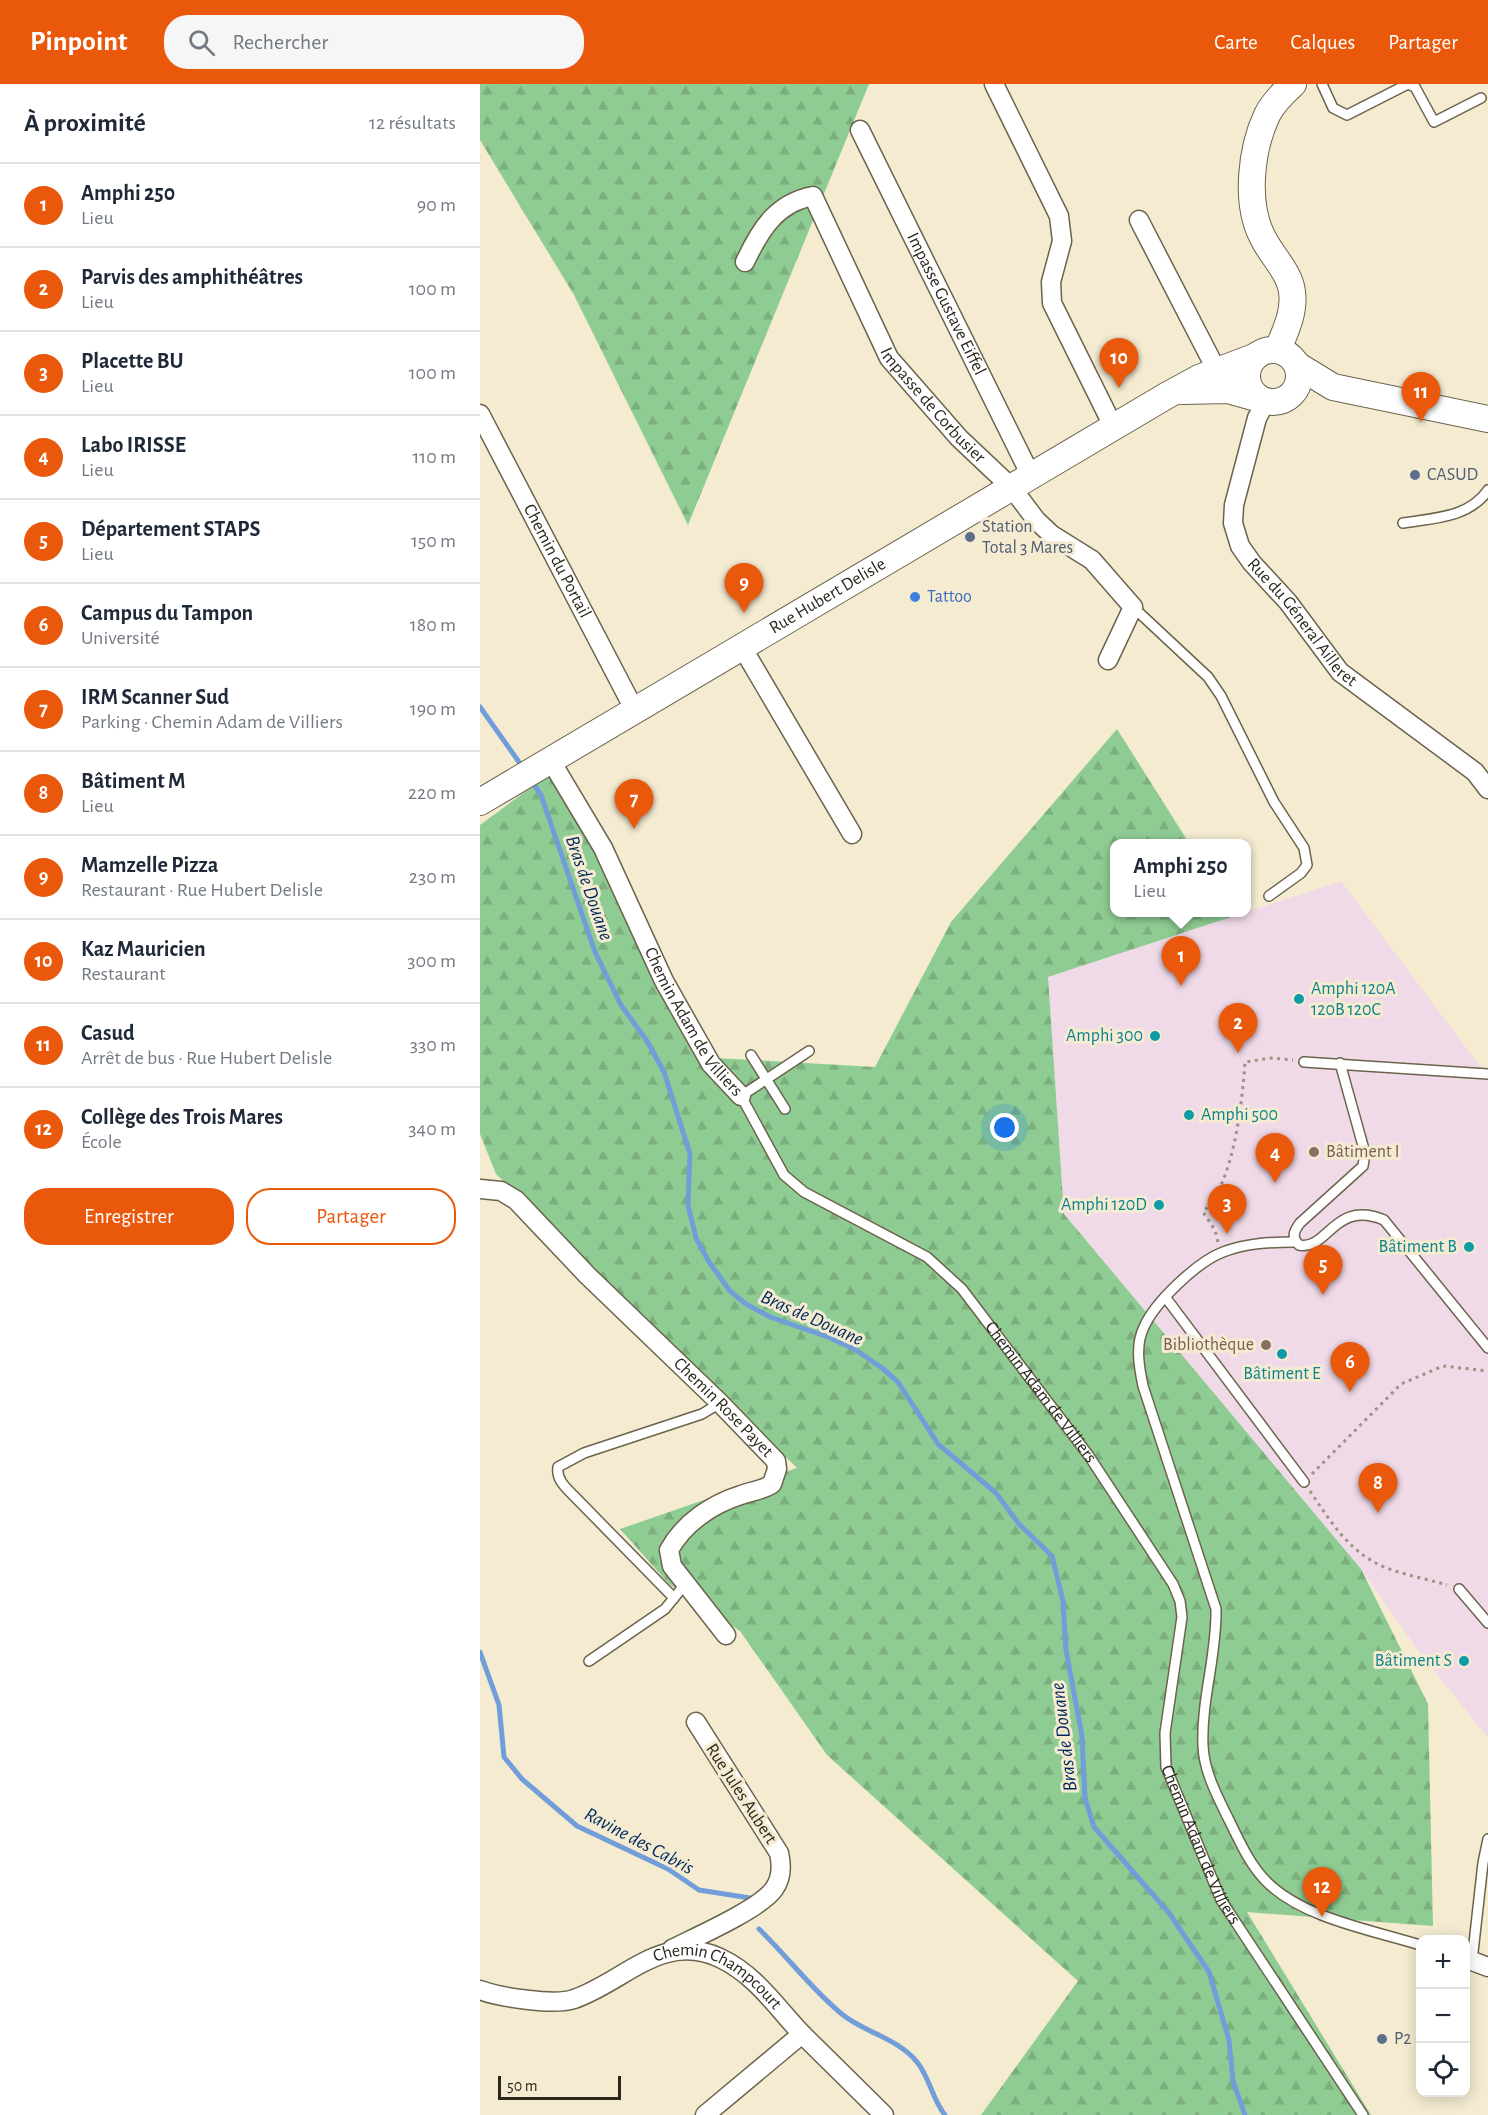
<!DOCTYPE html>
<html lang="fr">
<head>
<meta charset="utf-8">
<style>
	body { margin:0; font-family:"Alegreya Sans",sans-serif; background:#f6f6f7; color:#1f2937 }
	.controls { position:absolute; right:18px; bottom:18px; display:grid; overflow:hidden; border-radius:12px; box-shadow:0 3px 15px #0003 }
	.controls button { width:54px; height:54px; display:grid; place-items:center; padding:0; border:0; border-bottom:2px solid #e0e1e3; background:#fff; color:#1f2937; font:30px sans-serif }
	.scale { position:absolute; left:18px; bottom:15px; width:123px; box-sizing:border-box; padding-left:6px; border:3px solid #2b271e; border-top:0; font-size:16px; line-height:21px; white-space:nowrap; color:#2b271e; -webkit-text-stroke:4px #f4ebd1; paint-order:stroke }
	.you { position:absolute; left:525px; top:1044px; width:21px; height:21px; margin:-15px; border:4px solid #fff; border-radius:50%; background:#1a73e8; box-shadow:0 0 0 9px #1a73e833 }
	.badge { display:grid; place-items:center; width:39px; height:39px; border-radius:50%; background:#ea580c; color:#fff; font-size:20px; font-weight:700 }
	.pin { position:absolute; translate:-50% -50px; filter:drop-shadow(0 2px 3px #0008) }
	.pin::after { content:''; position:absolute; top:32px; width:21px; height:18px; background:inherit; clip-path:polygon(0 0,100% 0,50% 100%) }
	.popup { position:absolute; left:630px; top:755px; width:141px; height:78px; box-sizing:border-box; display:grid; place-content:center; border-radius:12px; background:#fff; filter:drop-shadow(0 2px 4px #0005); font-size:20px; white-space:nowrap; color:#747a83 }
	.popup b { font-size:22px; color:#1f2937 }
	.popup::after { content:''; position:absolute; left:50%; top:100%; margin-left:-12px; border:12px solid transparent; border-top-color:#fff }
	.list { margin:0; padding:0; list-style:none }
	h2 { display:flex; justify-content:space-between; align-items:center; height:78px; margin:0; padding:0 24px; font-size:26px }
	h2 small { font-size:20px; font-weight:400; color:#747a83 }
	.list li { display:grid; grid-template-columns:39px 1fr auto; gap:18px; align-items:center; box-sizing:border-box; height:84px; padding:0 24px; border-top:2px solid #e0e1e3 }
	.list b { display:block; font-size:22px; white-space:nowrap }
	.list p { margin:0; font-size:20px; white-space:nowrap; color:#747a83 }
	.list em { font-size:20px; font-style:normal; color:#747a83 }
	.actions { display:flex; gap:12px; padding:18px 24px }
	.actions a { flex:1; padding:14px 0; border:2px solid #ea580c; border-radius:24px; text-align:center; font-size:21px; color:#ea580c }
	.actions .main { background:#ea580c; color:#fff }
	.icon { flex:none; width:33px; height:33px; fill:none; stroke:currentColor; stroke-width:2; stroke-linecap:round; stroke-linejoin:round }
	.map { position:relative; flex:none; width:1008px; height:2031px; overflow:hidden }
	header { display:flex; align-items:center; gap:36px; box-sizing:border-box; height:84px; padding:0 30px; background:#ea580c; color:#fff }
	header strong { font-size:28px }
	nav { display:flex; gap:33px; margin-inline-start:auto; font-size:21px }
	.search { width:420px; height:54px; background:#f6f6f7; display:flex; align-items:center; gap:15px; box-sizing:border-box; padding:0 21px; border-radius:24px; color:#747a83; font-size:22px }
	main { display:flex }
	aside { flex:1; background:#fff }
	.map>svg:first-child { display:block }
</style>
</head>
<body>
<header>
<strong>Pinpoint</strong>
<div class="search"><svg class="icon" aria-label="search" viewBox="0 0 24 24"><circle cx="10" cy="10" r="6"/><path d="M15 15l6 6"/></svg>Rechercher</div>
<nav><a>Carte</a><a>Calques</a><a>Partager</a></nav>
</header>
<main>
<aside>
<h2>À proximité<small>12 résultats</small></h2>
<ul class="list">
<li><span class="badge">1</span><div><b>Amphi 250</b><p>Lieu</p></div><em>90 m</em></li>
<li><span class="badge">2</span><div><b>Parvis des amphithéâtres</b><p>Lieu</p></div><em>100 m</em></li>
<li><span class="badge">3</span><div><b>Placette BU</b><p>Lieu</p></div><em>100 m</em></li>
<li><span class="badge">4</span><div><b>Labo IRISSE</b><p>Lieu</p></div><em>110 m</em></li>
<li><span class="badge">5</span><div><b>Département STAPS</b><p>Lieu</p></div><em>150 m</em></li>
<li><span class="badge">6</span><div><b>Campus du Tampon</b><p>Université</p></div><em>180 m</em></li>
<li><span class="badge">7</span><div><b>IRM Scanner Sud</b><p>Parking · Chemin Adam de Villiers</p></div><em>190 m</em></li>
<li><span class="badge">8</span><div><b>Bâtiment M</b><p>Lieu</p></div><em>220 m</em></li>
<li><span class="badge">9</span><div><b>Mamzelle Pizza</b><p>Restaurant · Rue Hubert Delisle</p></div><em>230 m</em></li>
<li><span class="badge">10</span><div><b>Kaz Mauricien</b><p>Restaurant</p></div><em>300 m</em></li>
<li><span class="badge">11</span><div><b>Casud</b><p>Arrêt de bus · Rue Hubert Delisle</p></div><em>330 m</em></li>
<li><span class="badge">12</span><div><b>Collège des Trois Mares</b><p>École</p></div><em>340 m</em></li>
</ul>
<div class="actions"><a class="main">Enregistrer</a><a>Partager</a></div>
</aside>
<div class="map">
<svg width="1008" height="2031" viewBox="0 0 1008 2031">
	<defs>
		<pattern id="forest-firs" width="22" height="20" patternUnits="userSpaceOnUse" patternTransform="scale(1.5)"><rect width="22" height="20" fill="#8fcc93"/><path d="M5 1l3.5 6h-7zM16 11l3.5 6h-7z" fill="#7caf7e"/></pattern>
	</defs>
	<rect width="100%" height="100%" fill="#f4ebd1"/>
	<!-- education -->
	<polygon fill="#f0dae8" points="861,797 1008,993 1008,1654 940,1569 881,1485 584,1130 568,893"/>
	<!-- forest -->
	<g fill="url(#forest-firs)">
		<polygon points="0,0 389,0 208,441 94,211 0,56"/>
		<polygon points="637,645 709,759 635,760 635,828 752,828 754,832 568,893 584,1130 881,1485 948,1620 953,1842 767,1828 891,2031 501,2031 598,1897 347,1671 260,1547 189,1500 140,1445 317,1384 16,1090 0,1050 0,741 76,685 236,974 395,983 471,838"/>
	</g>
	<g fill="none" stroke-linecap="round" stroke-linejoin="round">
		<!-- stream -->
		<g stroke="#719dd9" stroke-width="5">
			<polyline points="0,623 44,685"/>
			<polyline points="51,696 61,711 115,868 141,921 167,957 184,988 210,1070 208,1121 216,1154 229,1178 250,1207 266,1220 290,1233 348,1253 376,1266 402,1284 418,1298 458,1360 516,1409 539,1440 572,1472 583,1517 586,1566 602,1652 605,1714 614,1743 689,1829 729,1888 749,1956 753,1997 765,2031"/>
			<polyline points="0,1568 19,1621 24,1673 42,1695 97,1742 188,1785 219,1806 270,1814"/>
			<path d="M279,1845C308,1873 332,1906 363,1931C386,1949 419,1955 437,1978C450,1994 452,2015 465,2031"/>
		</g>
		<!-- service casing -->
		<g stroke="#6b634c" stroke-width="12">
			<g id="service">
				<polyline points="842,0 853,24 867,31 928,0 935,3 954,38 1001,14"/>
				<path d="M923,439C953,434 989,434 1008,406"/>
				<polyline points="653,523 728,593 741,612 794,718 824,764 827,781 821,789 789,812"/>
				<path id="s1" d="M329,967L261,1012L304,1091L324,1108L447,1173L482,1205L609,1372L693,1500L700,1517L702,1533L685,1649L686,1683L741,1816L883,2031"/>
				<polyline points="271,971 305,1025"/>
				<polyline points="824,978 1008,990"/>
				<path d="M860,979L885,1069L883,1082L820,1139C814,1147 811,1153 819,1161C848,1167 854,1115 904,1136L1008,1264"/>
				<path d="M815,1158C790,1158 767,1159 743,1168C717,1178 675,1218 664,1243C655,1261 659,1283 663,1302L736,1525C737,1571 721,1616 723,1662C724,1687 737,1712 748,1734C759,1756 769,1780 786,1797C822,1834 892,1846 940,1861"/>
				<polyline points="686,1214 824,1398"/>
				<polyline points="979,1505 1008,1539"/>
				<path d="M194,1514L93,1411C85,1403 76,1395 78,1383L104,1369L222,1330L240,1319"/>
				<polyline points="109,1577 185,1525 206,1499"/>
				<polyline points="989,1876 992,1877 1003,1779 1008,1755"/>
			</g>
		</g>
		<!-- minor casing -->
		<g stroke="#6b634c" stroke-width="21">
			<g id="minor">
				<polyline points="514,0 579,132 582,157 571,198 572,219 634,344"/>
				<path id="s2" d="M380,46L552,394"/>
				<polyline points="659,136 737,287"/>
				<path id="s3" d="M265,178C280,146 296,119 333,112L409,274L479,354L532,404L556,436L572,451L612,476L653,523L628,576"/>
				<path id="s4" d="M786,317L777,334L754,421L753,439L760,462L772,479L808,518L860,588L995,688L1008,705"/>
				<path id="s5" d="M0,330L154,625"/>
				<polyline points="262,563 372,750"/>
				<path id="s6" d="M71,677L123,764L184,897L231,980L261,1012"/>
				<path id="s7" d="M0,1105L21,1107L36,1116L107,1191L240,1319L296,1377L297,1385L292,1400C283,1406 272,1407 261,1411C232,1420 204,1439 189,1466L192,1482L246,1551"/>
				<path d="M192,1865C216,1853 280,1825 294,1805C302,1794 302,1782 299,1769L216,1638"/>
				<polyline points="992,1877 1008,1883"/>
				<path id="s8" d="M0,1906C18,1913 75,1922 94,1915C144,1898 182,1847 240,1874C276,1891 297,1924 323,1951C350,1978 377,2004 404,2031"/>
				<polyline points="225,2031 322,1950"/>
			</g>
		</g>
		<!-- secondary casing -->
		<g stroke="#6b634c" stroke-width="28">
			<g id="secondary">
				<path d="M798,265C805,248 815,228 812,208C810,188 790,170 782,152C765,118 771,65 787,31C793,19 803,9 813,0"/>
				<circle cx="793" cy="292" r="26"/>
				<polyline points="817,281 853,303 1008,335"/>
				<polyline points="703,307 748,306 780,315"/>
				<path id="s9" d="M0,718L686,312L719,294L774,273"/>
			</g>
		</g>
		<!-- path -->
		<g stroke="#9b9482" stroke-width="3" stroke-dasharray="3 4.5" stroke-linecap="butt">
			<path d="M738,1158L735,1146L723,1128C754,1099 762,1020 765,978L791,974L813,976"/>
			<polyline points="832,1390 921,1300 963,1282 1008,1287"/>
			<path d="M830,1407C850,1437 869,1468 904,1483C924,1491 947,1495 967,1501"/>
		</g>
		<!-- service -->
		<use href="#service" stroke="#fff" stroke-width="9"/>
		<!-- minor -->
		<use href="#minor" stroke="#fff" stroke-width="18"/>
		<!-- secondary -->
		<use href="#secondary" stroke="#fff" stroke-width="26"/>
	</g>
	<!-- markers -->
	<g fill="#5c6f8a" stroke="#f4ebd1" stroke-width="2">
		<circle cx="935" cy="391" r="6"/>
		<circle cx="490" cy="453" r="6"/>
		<circle cx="902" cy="1955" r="6"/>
	</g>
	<circle fill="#3f7fe0" stroke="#f4ebd1" stroke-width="2" cx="435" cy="513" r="6"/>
	<g fill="#0f9aa8" stroke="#f4ebd1" stroke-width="2">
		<circle cx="819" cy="915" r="6"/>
		<circle cx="675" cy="952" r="6"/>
		<circle cx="709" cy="1031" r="6"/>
		<circle cx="679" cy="1121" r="6"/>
		<circle cx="989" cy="1163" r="6"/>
		<circle cx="802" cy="1270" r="6"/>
		<circle cx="984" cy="1577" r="6"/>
	</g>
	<g fill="#8d6e63" stroke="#f4ebd1" stroke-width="2">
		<circle cx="834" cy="1068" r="6"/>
		<circle cx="786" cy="1261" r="6"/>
	</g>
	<g text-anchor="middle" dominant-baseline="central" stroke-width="6" stroke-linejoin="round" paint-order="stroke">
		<!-- street labels -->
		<g font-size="18" fill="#2b271e" stroke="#f4ebd1">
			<text stroke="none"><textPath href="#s2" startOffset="194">Impasse Gustave Eiffel</textPath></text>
			<text stroke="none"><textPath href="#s3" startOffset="342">Impasse de Corbusier</textPath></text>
			<text stroke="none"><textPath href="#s5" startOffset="166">Chemin du Portail</textPath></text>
			<text stroke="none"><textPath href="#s9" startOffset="404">Rue Hubert Delisle</textPath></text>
			<text stroke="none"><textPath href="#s4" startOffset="250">Rue du Géneral Ailleret</textPath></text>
			<text stroke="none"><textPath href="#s6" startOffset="298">Chemin Adam de Villiers</textPath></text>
			<text stroke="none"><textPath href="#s1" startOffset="514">Chemin Adam de Villiers</textPath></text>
			<text stroke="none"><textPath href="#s7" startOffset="332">Chemin Rose Payet</textPath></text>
			<text transform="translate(261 1710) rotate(57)">Rue Jules Aubert</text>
			<text stroke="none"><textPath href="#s1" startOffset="1018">Chemin Adam de Villiers</textPath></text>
			<text stroke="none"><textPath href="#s8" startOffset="258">Chemin Champcourt</textPath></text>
		</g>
		<!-- service labels -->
		<g font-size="18" fill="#4e5e75" stroke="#f4ebd1" text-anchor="start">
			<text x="947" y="391">CASUD</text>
			<text x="502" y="443">Station<tspan x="502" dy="21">Total 3 Mares</tspan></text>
			<text x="914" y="1955">P2</text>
		</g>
		<!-- shop labels -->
		<g font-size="18" fill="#366cbe" stroke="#f4ebd1" text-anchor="start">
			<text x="447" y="513">Tattoo</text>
		</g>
		<!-- culture labels -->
		<g font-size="18" fill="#0d838f" stroke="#f4ebd1" text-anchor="end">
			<text x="831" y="905" text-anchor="start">Amphi 120A<tspan x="831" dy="21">120B 120C</tspan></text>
			<text x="663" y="952">Amphi 300</text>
			<text x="721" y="1031" text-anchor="start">Amphi 500</text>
			<text x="667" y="1121">Amphi 120D</text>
			<text x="977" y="1163">Bâtiment B</text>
			<text x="802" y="1290" text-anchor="middle">Bâtiment E</text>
			<text x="972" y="1577">Bâtiment S</text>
		</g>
		<!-- education labels -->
		<g font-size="18" fill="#785e54" stroke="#f4ebd1" text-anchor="start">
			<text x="846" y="1068">Bâtiment I</text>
			<text x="774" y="1261" text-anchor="end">Bibliothèque</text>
		</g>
		<!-- water labels -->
		<g font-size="20" font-style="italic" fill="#00285d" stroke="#f4ebd1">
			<text transform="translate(109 804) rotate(71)">Bras de Douane</text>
			<text transform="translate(332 1234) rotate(24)">Bras de Douane</text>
			<text transform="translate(584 1653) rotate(-97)">Bras de Douane</text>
			<text transform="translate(159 1757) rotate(28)">Ravine des Cabris</text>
		</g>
	</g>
</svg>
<div class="controls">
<button>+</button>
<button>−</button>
<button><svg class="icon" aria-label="locate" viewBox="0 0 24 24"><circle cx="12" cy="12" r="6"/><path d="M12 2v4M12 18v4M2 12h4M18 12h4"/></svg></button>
</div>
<div class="scale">50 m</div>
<div class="you"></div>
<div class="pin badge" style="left:701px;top:902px">1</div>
<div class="popup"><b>Amphi 250</b>Lieu</div>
<div class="pin badge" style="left:758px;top:969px">2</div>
<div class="pin badge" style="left:747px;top:1150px">3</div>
<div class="pin badge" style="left:795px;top:1099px">4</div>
<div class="pin badge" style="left:843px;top:1211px">5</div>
<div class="pin badge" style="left:870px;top:1308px">6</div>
<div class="pin badge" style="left:154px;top:745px">7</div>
<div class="pin badge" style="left:898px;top:1429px">8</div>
<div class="pin badge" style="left:264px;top:529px">9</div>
<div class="pin badge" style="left:639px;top:304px">10</div>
<div class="pin badge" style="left:941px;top:338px">11</div>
<div class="pin badge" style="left:842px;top:1833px">12</div>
</div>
</main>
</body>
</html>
